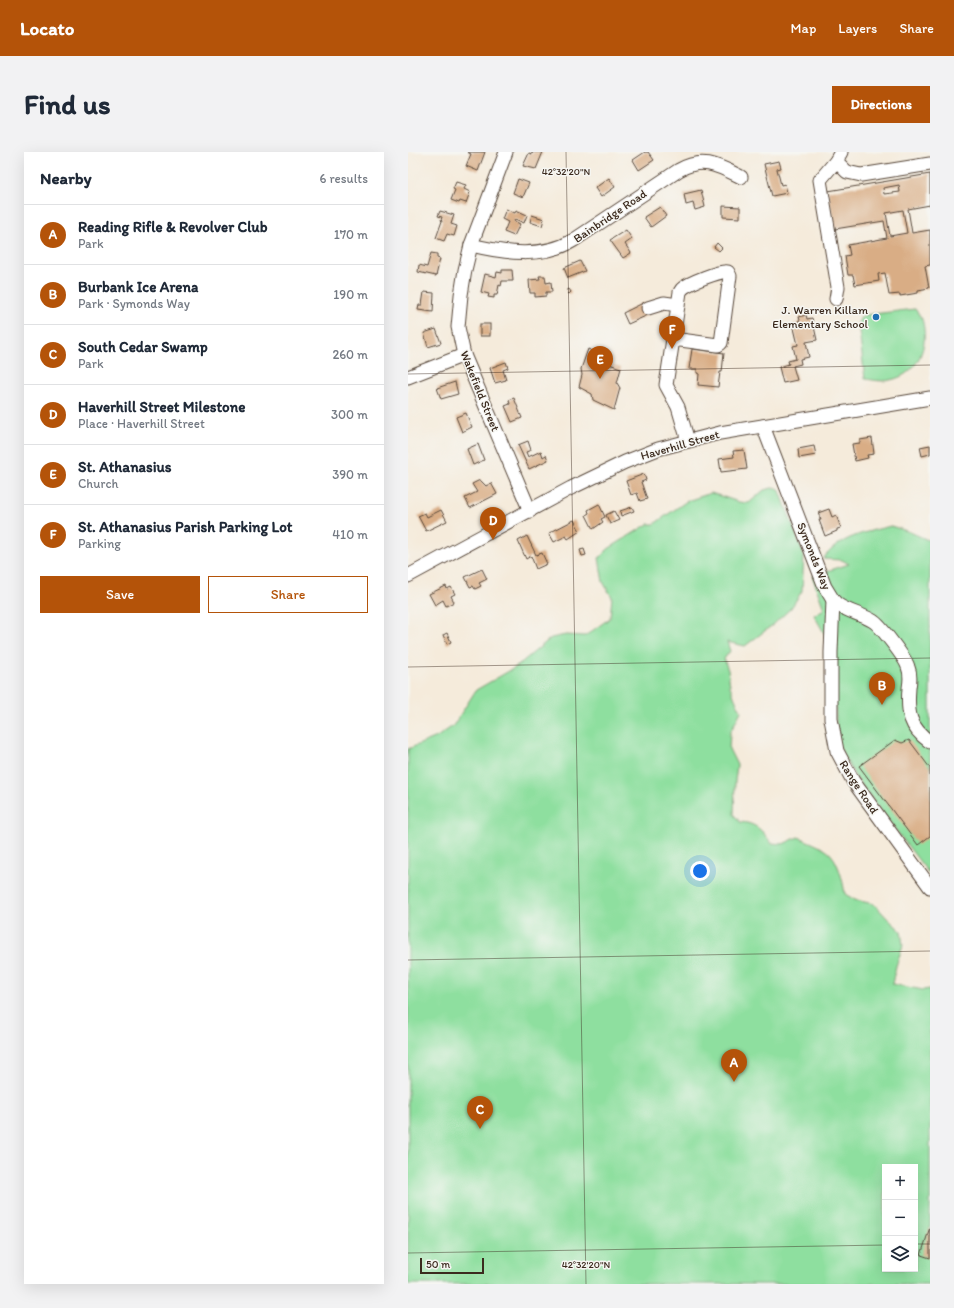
<!DOCTYPE html>
<html lang="en">
<head>
<meta charset="utf-8">
<style>
	body { margin:0; font-family:Itim,sans-serif; background:#f2f2f3; color:#1f2937 }
	.controls { position:absolute; right:12px; bottom:12px; display:grid; overflow:hidden; border-radius:0px; box-shadow:0 4px 16px #0002 }
	.controls button { width:36px; height:36px; display:grid; place-items:center; padding:0; border:0; border-bottom:1px solid #e0e1e3; background:#fff; color:#1f2937; font:20px sans-serif }
	.scale { position:absolute; left:12px; bottom:10px; width:64px; box-sizing:border-box; padding-left:4px; border:2px solid #3b2a1e; border-top:0; font-size:11px; line-height:14px; white-space:nowrap; color:#3b2a1e; -webkit-text-stroke:3px #f6f6f2; paint-order:stroke }
	.you { position:absolute; left:292px; top:719px; width:14px; height:14px; margin:-10px; border:3px solid #fff; border-radius:50%; background:#1a73e8; box-shadow:0 0 0 6px #1a73e833 }
	.badge { display:grid; place-items:center; width:26px; height:26px; border-radius:50%; background:#b45309; color:#fff; font-size:13px; font-weight:700 }
	.pin { position:absolute; translate:-50% -33px; filter:drop-shadow(0 1px 2px #0008) }
	.pin::after { content:''; position:absolute; top:21px; width:14px; height:12px; background:inherit; clip-path:polygon(0 0,100% 0,50% 100%) }
	.list { margin:0; padding:0; list-style:none }
	h2 { display:flex; justify-content:space-between; align-items:center; height:52px; margin:0; padding:0 16px; font-size:17px }
	h2 small { font-size:13px; font-weight:400; color:#747a83 }
	.list li { display:grid; grid-template-columns:26px 1fr auto; gap:12px; align-items:center; box-sizing:border-box; height:60px; padding:0 16px; border-top:1px solid #e0e1e3 }
	.list b { display:block; font-size:15px; white-space:nowrap }
	.list p { margin:0; font-size:13px; white-space:nowrap; color:#747a83 }
	.list em { font-size:13px; font-style:normal; color:#747a83 }
	.actions { display:flex; gap:8px; padding:12px 16px }
	.actions a { flex:1; padding:9px 0; border:1px solid #b45309; border-radius:0px; text-align:center; font-size:14px; color:#b45309 }
	.actions .main { background:#b45309; color:#fff }
	.icon { flex:none; width:22px; height:22px; fill:none; stroke:currentColor; stroke-width:2; stroke-linecap:round; stroke-linejoin:round }
	.map { position:relative; flex:none; width:522px; height:1132px; overflow:hidden; border-radius:0px }
	header { display:flex; align-items:center; gap:24px; box-sizing:border-box; height:56px; padding:0 20px; background:#b45309; color:#fff }
	header strong { font-size:19px }
	nav { display:flex; gap:22px; margin-inline-start:auto; font-size:14px }
	.intro { display:flex; align-items:center; justify-content:space-between; box-sizing:border-box; height:96px; padding:0 24px }
	h1 { margin:0; font-size:28px }
	.button { padding:10px 18px; border-radius:0px; background:#b45309; color:#fff; font-size:14px; font-weight:700 }
	main { display:flex; gap:24px; padding:0 24px }
	aside { flex:1; background:#fff; border-radius:0px; box-shadow:0 4px 16px #0002 }
	.map>svg:first-child { display:block }
</style>
</head>
<body>
<header>
<strong>Locato</strong>
<nav><a>Map</a><a>Layers</a><a>Share</a></nav>
</header>
<div class="intro"><h1>Find us</h1><a class="button">Directions</a></div>
<main>
<aside>
<h2>Nearby<small>6 results</small></h2>
<ul class="list">
<li><span class="badge">A</span><div><b>Reading Rifle &amp; Revolver Club</b><p>Park</p></div><em>170 m</em></li>
<li><span class="badge">B</span><div><b>Burbank Ice Arena</b><p>Park · Symonds Way</p></div><em>190 m</em></li>
<li><span class="badge">C</span><div><b>South Cedar Swamp</b><p>Park</p></div><em>260 m</em></li>
<li><span class="badge">D</span><div><b>Haverhill Street Milestone</b><p>Place · Haverhill Street</p></div><em>300 m</em></li>
<li><span class="badge">E</span><div><b>St. Athanasius</b><p>Church</p></div><em>390 m</em></li>
<li><span class="badge">F</span><div><b>St. Athanasius Parish Parking Lot</b><p>Parking</p></div><em>410 m</em></li>
</ul>
<div class="actions"><a class="main">Save</a><a>Share</a></div>
</aside>
<div class="map">
<svg width="522" height="1132" viewBox="0 0 522 1132">
	<rect width="100%" height="100%" fill="#f6f6f2"/>
	<filter id="ink" filterUnits="userSpaceOnUse"><feTurbulence type="fractalNoise" baseFrequency=".025" numOctaves="2"/><feDisplacementMap in="SourceGraphic" scale="8" xChannelSelector="R" yChannelSelector="G"/><feConvolveMatrix kernelMatrix="1 2 1 2 8 2 1 2 1" color-interpolation-filters="sRGB"/></filter>
	<filter id="wash" filterUnits="userSpaceOnUse"><feTurbulence type="fractalNoise" baseFrequency=".012" numOctaves="4" result="noise"/><feDisplacementMap in="SourceGraphic" scale="16" xChannelSelector="R" yChannelSelector="G"/><feGaussianBlur stdDeviation="0.9" result="paint"/><feColorMatrix in="noise" values="0 0 0 0 0 0 0 0 0 0 0 0 0 0 0 0 0 1.4 0 .05"/><feComposite in="paint" operator="in"/></filter>
	<g filter="url(#wash)">
		<rect width="100%" height="100%" fill="#f5ebdb"/>
		<!-- green -->
		<g fill="#8edf9f" stroke="#64845e" fill-rule="evenodd">
			<path d="M507,157C509,160 512,164 514,167C522,193 510,223 482,228C474,230 466,228 457,227L450,171L453,165L457,163Z"/>
			<path d="M368,335L372,339L396,404L394,439L383,456L366,472L337,494L319,490L322,499L316,507L320,518L322,534L327,547L333,559L322,581L321,597L329,613L327,629L326,663L332,670C348,671 354,678 363,691L375,692L390,685C399,689 411,693 419,699C430,706 435,729 437,742L447,748L466,752L480,767L493,779L495,793L488,814L484,832L515,838L522,837V1132H0V597L29,585L45,574L68,538L108,515L143,486L158,483L177,484L202,466L204,445L195,430L191,406L200,397L240,372H246L279,349L303,341L331,350L341,351L356,338ZM477,1015H507V1117H477Z"/>
			<path d="M483,374L502,380L522,389V723L448,626L429,591L425,497L406,463L416,457L404,424L441,412L434,408L415,407C431,385 458,380 483,374Z"/>
		</g>
		<g id="blocks">
			<!-- building -->
			<g fill="#d9ad85" fill-rule="evenodd">
				<polygon points="59,0 77,0 70,19 58,14 63,2"/>
				<polygon points="125,0 135,0 128,17 115,14 121,1 124,2"/>
				<polygon points="237,0 240,0 246,8 231,18 225,8"/>
				<polygon points="371,9 373,16 369,17 373,33 377,32 379,41 364,44 356,12"/>
				<path d="M522,22V53L500,57L504,81L522,78V113L517,114L521,136L510,138V141L492,144V142L481,143L477,121L470,122L471,129L447,133L445,123H440L437,104L442,103L440,93L479,86L476,69L427,77L420,39ZM491,33L492,40L476,42L475,36ZM495,58L499,81L482,84L478,61Z"/>
				<polygon points="201,26 207,35 193,45 187,36"/>
				<polygon points="110,27 121,31 115,45 105,41"/>
				<polygon points="48,30 58,33 56,37 62,40 58,51 52,49 51,51 43,48 47,38 45,37"/>
				<polygon points="293,38 297,55 287,58 285,51 278,53 276,42"/>
				<polygon points="315,54 332,55 332,66 315,65"/>
				<polygon points="252,55 258,64 243,75 236,65"/>
				<polygon points="98,57 107,61 108,58 119,63 116,71 107,67 106,69 112,72 106,84 96,80 100,70 94,67"/>
				<polygon points="32,59 46,63 43,72 49,74 46,84 39,82 36,89 28,86 34,69 33,68 34,65 30,64"/>
				<polygon points="124,63 136,67 134,74 122,70"/>
				<polygon points="218,78 224,87 217,92 223,101 215,106 202,88"/>
				<polygon points="309,91 314,96 311,99 306,95"/>
				<polygon points="23,101 29,102 29,106 32,107 28,124 10,120 11,113 19,115"/>
				<polygon points="172,109 177,119 160,126 156,116"/>
				<polygon points="94,118 104,118 105,129 94,129 93,134 91,133 89,143 86,143 86,146 80,145 81,142 73,140 77,122 88,125 89,120 94,121"/>
				<polygon points="131,124 137,124 138,131 143,130 144,140 138,140 138,144 127,145 127,141 122,141 121,128 132,127"/>
				<polygon points="161,137 163,140 161,142 158,139"/>
				<polygon points="16,140 26,141 25,160 10,158 11,153 14,153"/>
				<polygon points="235,151 240,163 220,172 215,161"/>
				<polygon points="398,163 399,167 404,166 409,188 398,190 401,205 392,207 393,212 385,214 389,228 375,231 371,215 381,212 380,209 388,207 385,194 390,193 385,172 390,171 390,169 392,168 391,165"/>
				<rect x="72" y="172" width="10" height="12"/>
				<polygon points="28,177 33,191 20,195 16,181"/>
				<polygon points="180,197 199,206 201,212 213,216 209,231 212,236 206,258 185,248 184,242 171,235 174,223 173,217"/>
				<polygon points="284,197 316,201 314,220 312,220 310,235 290,233 291,222 289,221 289,217 281,217"/>
				<polygon points="98,210 100,216 95,218 98,228 87,231 82,216"/>
				<polygon points="47,230 50,242 33,247 29,236"/>
				<polygon points="106,246 114,266 104,270 97,254 102,252 101,248"/>
				<polygon points="58,261 64,275 54,280 48,265"/>
				<polygon points="464,286 466,302 459,303 460,306 447,309 444,292 452,291 452,288"/>
				<polygon points="120,289 123,298 118,300 120,305 133,299 135,305 138,303 140,308 121,317 110,293"/>
				<polygon points="70,292 76,308 65,313 59,297"/>
				<polygon points="522,293 522,302 514,304 512,295"/>
				<polygon points="406,294 408,303 391,306 390,297"/>
				<polygon points="336,298 339,317 313,320 311,307 326,305 325,299"/>
				<polygon points="236,322 238,328 233,330 239,347 232,349 229,341 223,343 218,329"/>
				<polygon points="72,328 78,334 83,331 89,342 62,356 57,346 69,340 64,332"/>
				<polygon points="191,352 197,365 193,367 195,370 185,377 178,363 181,361 180,358"/>
				<polygon points="224,355 226,359 213,364 212,359"/>
				<polygon points="421,357 424,365 428,363 433,376 429,377 429,379 417,384 411,368 413,368 410,361"/>
				<polygon points="33,358 39,369 18,379 10,364 17,361 19,365"/>
				<polygon points="206,359 211,368 202,372 198,363"/>
				<polygon points="166,368 172,379 160,387 158,384 146,390 141,381"/>
				<polygon points="119,384 128,403 134,401 139,412 128,417 123,404 118,407 110,389"/>
				<polygon points="176,397 178,403 174,404 172,398"/>
				<polygon points="74,417 79,427 71,431 73,434 67,437 65,434 62,435 57,425"/>
				<polygon points="38,434 39,437 43,435 47,442 43,444 46,450 38,454 35,448 27,453 21,442"/>
				<polygon points="39,481 43,490 39,492 35,483"/>
				<polygon points="487,588 494,591 501,588 522,616 522,684 510,693 451,614"/>
				<polygon points="522,1075 522,1106 513,1103"/>
			</g>
		</g>
	</g>
	<g filter="url(#ink)">
		<use href="#blocks" fill-opacity="0" stroke="#57473a" stroke-width="1"/>
		<g fill="none" stroke-linecap="round" stroke-linejoin="round">
			<!-- minor casing -->
			<g stroke="#57473a" stroke-width="15">
				<g id="minor">
					<polyline points="98,0 63,93 57,118 53,143 50,175 56,203 122,359"/>
					<polyline points="428,9 439,20 453,23 522,12"/>
					<path d="M63,93C96,101 135,107 166,88L271,18C295,4 311,14 333,25"/>
					<polyline points="428,147 430,135 412,28 428,9 433,0"/>
					<polyline points="240,156 256,151 270,153"/>
					<path d="M265,187L272,140L274,137C280,131 313,118 320,120L322,124L313,191L310,193L265,187L258,233L270,255L280,289"/>
					<polyline points="0,225 56,203"/>
					<path d="M355,274L417,435L425,448L429,452C440,460 454,462 465,469C472,473 498,507 500,515C503,522 502,530 501,536C499,561 501,575 522,590"/>
					<polyline points="0,424 163,336 217,310 250,297 312,281 522,246"/>
					<polyline points="425,448 423,500 423,567 429,599 445,629 522,735"/>
				</g>
			</g>
			<!-- minor -->
			<use href="#minor" stroke="#fff" stroke-width="13"/>
		</g>
	</g>
	<!-- ticks -->
	<path fill="none" stroke="#3b2a1e" stroke-width="1" stroke-opacity="0.45" d="M158,0L178,1132M0,222L522,213M0,515L522,506M0,808L522,799M507,1092H522M0,1101L477,1093"/>
	<!-- markers -->
	<circle fill="#1f6fb2" stroke="#f6f6f2" stroke-width="1.5" cx="468" cy="165" r="4"/>
	<g text-anchor="middle" dominant-baseline="central" stroke-width="3" stroke-linejoin="round" paint-order="stroke">
		<!-- street labels -->
		<g font-size="12" fill="#3b2a1e" stroke="#f6f6f2">
			<text transform="translate(202 64) rotate(-34)">Bainbridge Road</text>
			<text transform="translate(72 239) rotate(68)">Wakefield Street</text>
			<text transform="translate(272 293) rotate(-16)">Haverhill Street</text>
			<text transform="translate(406 404) rotate(68)">Symonds Way</text>
			<text transform="translate(451 635) rotate(57)">Range Road</text>
		</g>
		<!-- poi labels -->
		<g font-size="12" fill="#3b2a1e" stroke="#f6f6f2" text-anchor="end">
			<text x="460" y="158">J. Warren Killam<tspan x="460" dy="14">Elementary School</tspan></text>
		</g>
	</g>
	<g font-size="10" text-anchor="middle" fill="#3b2a1e" stroke="#f6f6f2" stroke-width="3" stroke-linejoin="round" paint-order="stroke">
		<text x="158" y="23">42°32'20"N</text>
		<text x="178" y="1116">42°32'20"N</text>
	</g>
</svg>
<div class="controls">
<button>+</button>
<button>−</button>
<button><svg class="icon" aria-label="layers" viewBox="0 0 24 24"><path d="M12 4l9 5-9 5-9-5zM3 14l9 5 9-5"/></svg></button>
</div>
<div class="scale">50 m</div>
<div class="you"></div>
<div class="pin badge" style="left:326px;top:930px">A</div>
<div class="pin badge" style="left:474px;top:553px">B</div>
<div class="pin badge" style="left:72px;top:977px">C</div>
<div class="pin badge" style="left:85px;top:388px">D</div>
<div class="pin badge" style="left:192px;top:227px">E</div>
<div class="pin badge" style="left:264px;top:197px">F</div>
</div>
</main>
</body>
</html>
